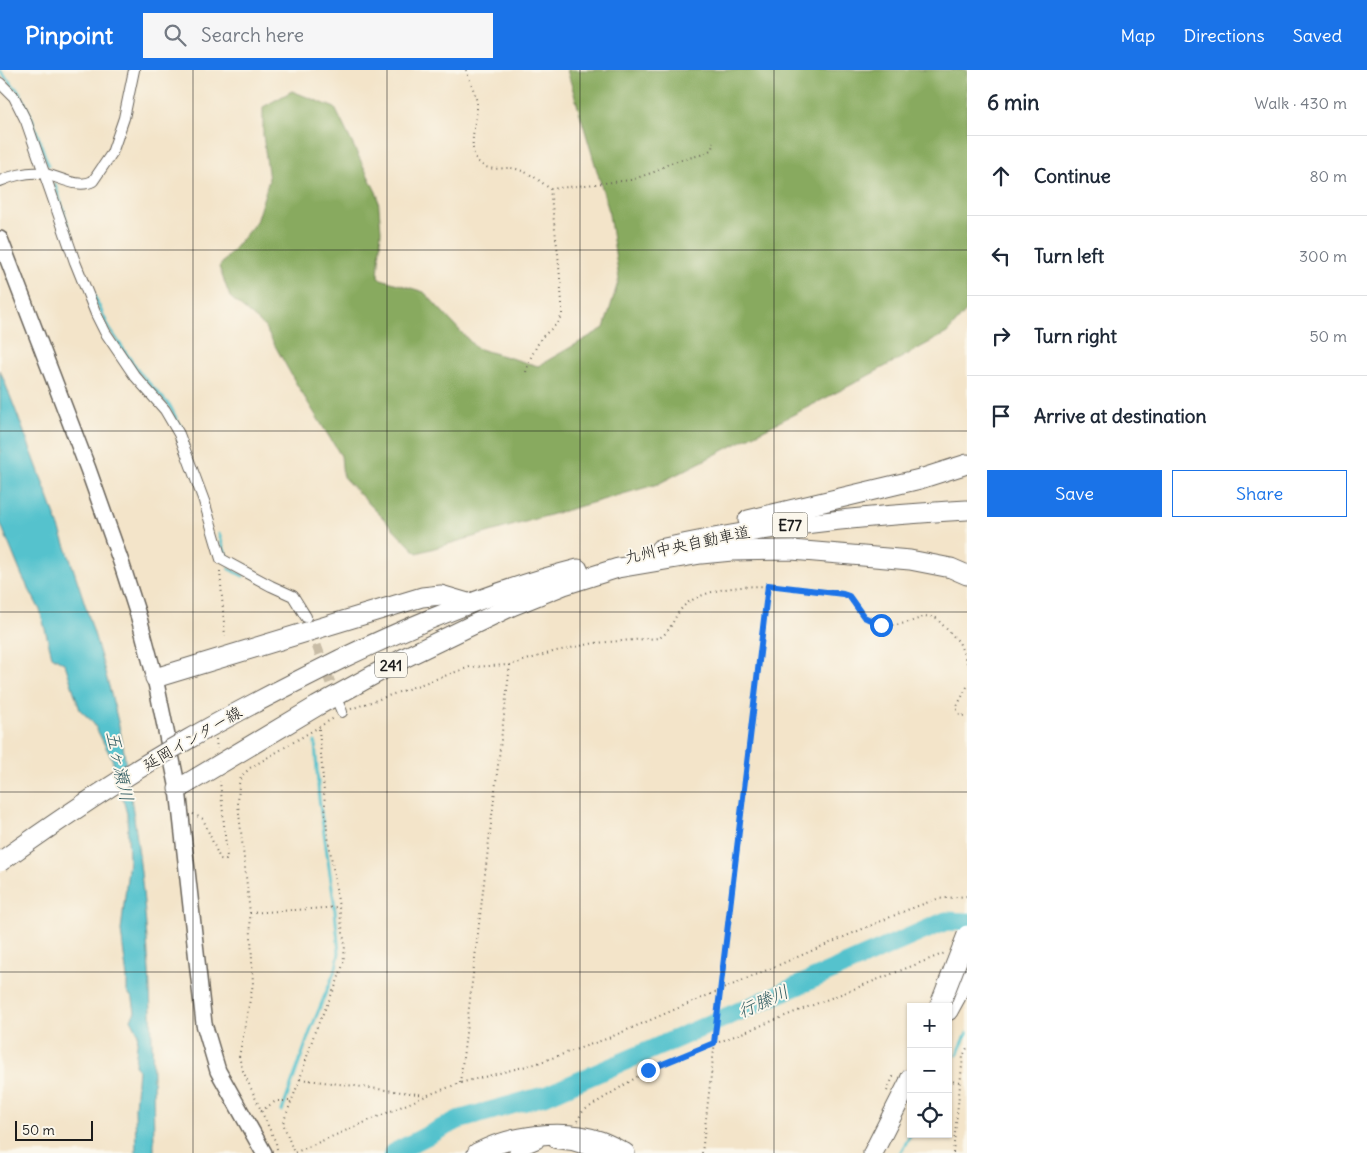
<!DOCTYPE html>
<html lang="en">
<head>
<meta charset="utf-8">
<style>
	body { margin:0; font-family:Delius,"Klee One",sans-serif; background:#f6f6f7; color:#1f2937 }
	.controls { position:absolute; right:15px; bottom:15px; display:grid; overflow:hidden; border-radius:0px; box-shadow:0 1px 4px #0004 }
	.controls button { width:45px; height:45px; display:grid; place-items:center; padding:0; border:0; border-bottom:1px solid #e0e1e3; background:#fff; color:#1f2937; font:25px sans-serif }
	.scale { position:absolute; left:15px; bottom:12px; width:78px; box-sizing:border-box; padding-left:5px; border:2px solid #1c1c1c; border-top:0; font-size:14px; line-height:18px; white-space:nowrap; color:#1c1c1c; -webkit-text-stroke:4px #fbf7ec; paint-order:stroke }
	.stop { position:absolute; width:15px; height:15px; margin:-11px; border:4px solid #1a73e8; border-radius:50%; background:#fff }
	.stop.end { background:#1a73e8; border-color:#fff; box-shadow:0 1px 5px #0008 }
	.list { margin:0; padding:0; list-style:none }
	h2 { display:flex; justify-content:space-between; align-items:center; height:65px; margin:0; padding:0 20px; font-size:21px }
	h2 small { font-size:16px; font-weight:400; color:#747a83 }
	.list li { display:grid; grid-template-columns:32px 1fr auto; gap:15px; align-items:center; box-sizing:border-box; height:80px; padding:0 20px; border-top:1px solid #e0e1e3 }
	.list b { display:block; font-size:19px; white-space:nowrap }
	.list em { font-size:16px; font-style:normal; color:#747a83 }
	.actions { display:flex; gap:10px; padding:15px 20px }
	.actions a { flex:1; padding:11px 0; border:1px solid #1a73e8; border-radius:0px; text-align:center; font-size:18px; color:#1a73e8 }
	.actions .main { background:#1a73e8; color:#fff }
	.icon { flex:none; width:28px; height:28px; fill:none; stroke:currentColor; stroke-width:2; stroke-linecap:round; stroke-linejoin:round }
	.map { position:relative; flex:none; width:967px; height:1083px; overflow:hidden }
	header { display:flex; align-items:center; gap:30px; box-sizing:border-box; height:70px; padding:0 25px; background:#1a73e8; color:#fff }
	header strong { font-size:24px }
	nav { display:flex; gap:28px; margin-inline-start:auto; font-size:18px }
	.search { width:350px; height:45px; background:#f6f6f7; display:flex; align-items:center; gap:12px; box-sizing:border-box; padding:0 18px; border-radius:0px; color:#747a83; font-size:19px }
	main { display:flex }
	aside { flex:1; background:#fff }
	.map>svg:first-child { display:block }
</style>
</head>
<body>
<header>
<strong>Pinpoint</strong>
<div class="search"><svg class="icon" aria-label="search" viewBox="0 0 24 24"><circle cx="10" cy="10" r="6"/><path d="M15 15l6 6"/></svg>Search here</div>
<nav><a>Map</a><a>Directions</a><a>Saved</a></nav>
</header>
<main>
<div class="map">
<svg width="967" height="1083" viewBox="0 0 967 1083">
	<rect width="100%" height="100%" fill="#fbf7ec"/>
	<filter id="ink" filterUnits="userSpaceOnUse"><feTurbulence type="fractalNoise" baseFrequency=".02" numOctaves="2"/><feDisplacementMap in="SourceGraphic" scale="10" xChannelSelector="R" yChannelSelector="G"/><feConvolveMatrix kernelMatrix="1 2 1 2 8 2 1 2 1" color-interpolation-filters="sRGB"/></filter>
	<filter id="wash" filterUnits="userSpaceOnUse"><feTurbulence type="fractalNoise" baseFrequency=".0096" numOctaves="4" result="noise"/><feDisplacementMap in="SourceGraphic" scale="20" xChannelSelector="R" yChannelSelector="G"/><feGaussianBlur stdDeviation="1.12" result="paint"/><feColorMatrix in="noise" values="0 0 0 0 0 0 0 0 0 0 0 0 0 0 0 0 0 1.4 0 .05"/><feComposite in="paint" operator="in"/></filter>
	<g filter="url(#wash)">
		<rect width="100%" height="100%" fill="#f3e4c9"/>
		<!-- forest -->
		<polygon fill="#88aa5e" stroke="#52633d" points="567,0 967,0 967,240 947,263 851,315 658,414 417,483 343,407 341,386 297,315 264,256 230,227 219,197 256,152 269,110 263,65 263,37 292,21 335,38 378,126 381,161 378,208 424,222 476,278 538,296 604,258 619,209 608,138"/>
		<!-- water -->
		<path fill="#55c2cd" stroke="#386f74" d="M0,300C46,418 91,537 120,660C125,683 127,706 131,728C150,846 153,964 154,1083H136L135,1037L138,1000L135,995L138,963L131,949L135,942L133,929L127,922V908L121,861L129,790L127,744L112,689L93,652L80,640L65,594L52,586L40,540L22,506L0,452Z"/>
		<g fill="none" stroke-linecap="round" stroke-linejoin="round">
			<!-- stream -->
			<g stroke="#55c2cd" stroke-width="3">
				<polyline points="0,1 20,23 33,51 48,95"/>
				<polyline points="55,114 73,171"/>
				<polyline points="92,221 109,258 139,302 170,336 183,362"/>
				<polyline points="219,464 226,485"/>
				<polyline points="229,499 243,506"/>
				<polyline points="957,985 967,963"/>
				<polyline points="282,1041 311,959 336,898 339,883 334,831 319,729 315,672"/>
				<polyline points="900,1083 911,1064"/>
			</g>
			<!-- river -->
			<polyline stroke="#55c2cd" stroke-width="19" points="393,1083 458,1050 547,1025 946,851 967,852"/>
		</g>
	</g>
	<g filter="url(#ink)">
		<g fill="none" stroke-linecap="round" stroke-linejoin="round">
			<!-- street-tunnel -->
			<polyline stroke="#c8bca6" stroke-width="10" stroke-dasharray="10 5" stroke-linecap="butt" points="306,547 336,628"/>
			<!-- street casing -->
			<g stroke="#676259" stroke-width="12">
				<g id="street">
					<polyline points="0,13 14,27 26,51 75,192 96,244 105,262 134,305 165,340 179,364 204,431 221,489 271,516 293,526 306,547"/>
					<path d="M0,111C11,106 27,102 39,103C56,104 76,120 93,111L112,83L124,48L134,0"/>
					<polyline points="339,635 342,642"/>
					<polyline points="555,1073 572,1075 598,1083"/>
					<polyline points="514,1083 538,1073"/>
				</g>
			</g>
			<!-- secondary casing -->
			<g stroke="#676259" stroke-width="18">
				<polyline id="secondary" points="0,169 88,399 121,492 139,548 155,608 178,719 204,954 218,1001 264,1083"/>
			</g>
			<!-- highway casing -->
			<g stroke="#676259" stroke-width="21">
				<g id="highway">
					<polyline points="748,450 920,409 967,394"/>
					<path d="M660,479C761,456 864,446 967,440"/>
					<path d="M341,589C418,552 495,520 578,499"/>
					<polyline points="155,608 422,527 441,525 468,533"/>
					<polyline points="178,719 317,636 406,587 512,536 564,515 618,498 701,484 732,481 792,480 910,490 951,498 967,505"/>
					<polyline points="948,941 967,906"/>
					<path d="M477,1083C511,1065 563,1058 600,1071C609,1074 617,1079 625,1083"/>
					<polyline points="873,1083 911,1008"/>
				</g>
			</g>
			<!-- path -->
			<g stroke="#676259" stroke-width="2" stroke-dasharray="1 4" stroke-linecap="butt">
				<path d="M466,0C470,11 475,22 477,33C478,51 462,88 486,97C493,100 502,98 509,98C525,99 538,109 550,119L631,110L654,102L670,93L704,84L712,79L713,72"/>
				<polyline points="526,302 530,289 541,268 559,252 562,244 562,232 558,184 550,119"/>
				<polyline points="220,501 225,566"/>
				<polyline points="967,617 956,638 961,646 967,645"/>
				<path d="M351,639L470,597L510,595L556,581L595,573L659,568C675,560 672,540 694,529C735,508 798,518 843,523C851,527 853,534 858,541C876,562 903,556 925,546L936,548L959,572L967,593"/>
				<polyline points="319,659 327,760 345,876 343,895 336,915 315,961 300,1009 283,1053 294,1083 428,1025 460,1013 535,994 606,969 907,840 937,829 967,826"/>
				<polyline points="216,669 217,679"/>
				<polyline points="193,744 203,749 220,789 226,790 227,787 220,711"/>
				<polyline points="250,843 339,837"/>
				<polyline points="300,1009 425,1025"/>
				<polyline points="948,1011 961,1012"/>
				<polyline points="460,1013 510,595"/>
				<polyline points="887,1021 893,1007 896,1007"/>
				<polyline points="261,1041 276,1031 291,1031"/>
				<polyline points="577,1051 583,1041 648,1000 945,883"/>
				<polyline points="277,1079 276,1073 243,1001 239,987 253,914 250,843 238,734 239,714 241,707 250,698 334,648"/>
				<polyline points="702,1083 768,515"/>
				<polyline points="953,1083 963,986 967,978"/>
			</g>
			<!-- street -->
			<use href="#street" stroke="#fff" stroke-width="10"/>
			<!-- secondary -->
			<use href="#secondary" stroke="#fff" stroke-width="15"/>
			<!-- highway -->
			<use href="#highway" stroke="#fff" stroke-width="19"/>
			<!-- highway-bridge casing -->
			<g stroke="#676259" stroke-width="21" stroke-linecap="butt">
				<g id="highway-bridge">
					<path d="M0,792C60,749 122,707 187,670C237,641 289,615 341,589"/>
					<polyline points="939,937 967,865"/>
					<polyline points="909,1012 911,1007"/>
				</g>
			</g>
			<!-- highway-bridge -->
			<use href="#highway-bridge" stroke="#fff" stroke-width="19"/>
		</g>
	</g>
	<g fill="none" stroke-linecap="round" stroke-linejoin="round" filter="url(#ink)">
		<!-- route -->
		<polyline stroke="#1a73e8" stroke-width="6" points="648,1000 714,973 768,515 843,524 849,526 864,547 881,555"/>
	</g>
	<!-- grid -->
	<path fill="none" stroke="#1c1c1c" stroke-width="1" stroke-opacity="0.55" d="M193,0V1083M387,0V1083M580,0V1083M774,0V1083M0,180H967M0,361H967M0,542H967M0,722H967M0,902H967"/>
	<g text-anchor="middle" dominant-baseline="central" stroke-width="4" stroke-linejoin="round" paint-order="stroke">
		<!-- shield labels -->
		<g fill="#fbf7ec" stroke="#5f5e5a" stroke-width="1">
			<rect x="772.5" y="442.5" width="35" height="25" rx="4"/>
			<rect x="375" y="582.5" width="32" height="25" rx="4"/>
		</g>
		<g font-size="15" font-weight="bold" fill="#1c1c1c">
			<text x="790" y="455">E77</text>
			<text x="391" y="595">241</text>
		</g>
		<!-- street labels -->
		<g font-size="16" fill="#1c1c1c" stroke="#fbf7ec">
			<text transform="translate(687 474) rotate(-12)">九州中央自動車道</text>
			<text transform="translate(192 668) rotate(-30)">延岡インター線</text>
		</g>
		<!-- water labels -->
		<g font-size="18" font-style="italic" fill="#335e63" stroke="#fbf7ec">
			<text transform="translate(120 696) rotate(78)">五ヶ瀬川</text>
			<text transform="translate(763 931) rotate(-24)">行縢川</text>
		</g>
	</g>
</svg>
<div class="controls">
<button>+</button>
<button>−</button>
<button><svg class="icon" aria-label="locate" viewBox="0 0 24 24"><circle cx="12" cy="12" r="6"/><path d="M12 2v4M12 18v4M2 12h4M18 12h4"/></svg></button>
</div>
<div class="scale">50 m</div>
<div class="stop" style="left:881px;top:555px"></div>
<div class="stop end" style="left:648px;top:1000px"></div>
</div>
<aside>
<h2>6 min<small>Walk · 430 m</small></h2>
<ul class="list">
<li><svg class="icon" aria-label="ahead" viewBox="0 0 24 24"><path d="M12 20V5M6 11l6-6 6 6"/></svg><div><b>Continue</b></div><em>80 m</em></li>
<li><svg class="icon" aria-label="left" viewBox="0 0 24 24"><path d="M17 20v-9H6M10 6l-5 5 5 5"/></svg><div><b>Turn left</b></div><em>300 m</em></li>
<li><svg class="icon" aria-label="right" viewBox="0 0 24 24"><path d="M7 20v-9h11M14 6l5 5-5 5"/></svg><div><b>Turn right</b></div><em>50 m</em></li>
<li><svg class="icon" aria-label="arrive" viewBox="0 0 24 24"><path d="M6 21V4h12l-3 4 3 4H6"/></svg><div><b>Arrive at destination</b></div></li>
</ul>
<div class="actions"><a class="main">Save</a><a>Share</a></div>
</aside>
</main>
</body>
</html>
